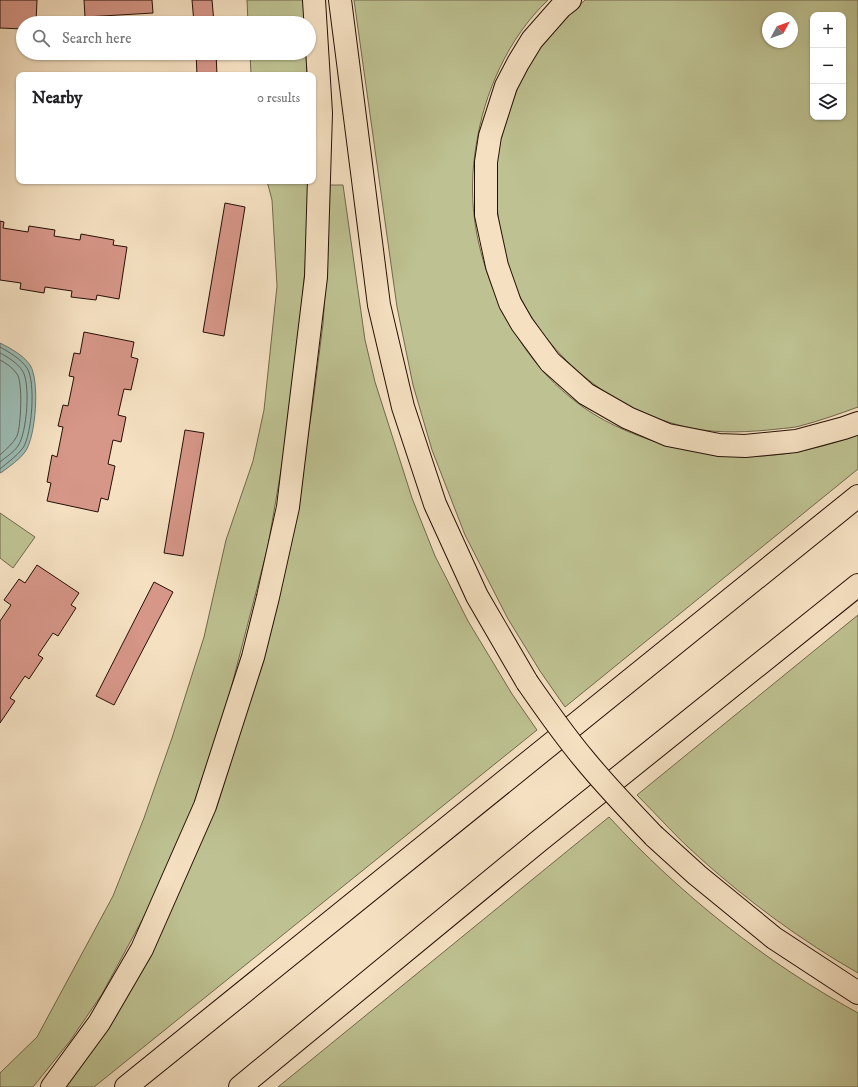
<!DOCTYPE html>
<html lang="en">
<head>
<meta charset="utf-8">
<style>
	body { margin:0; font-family:"IM FELL DW Pica",serif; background:#f2f2f2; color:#202124 }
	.controls { position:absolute; right:12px; top:12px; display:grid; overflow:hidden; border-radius:8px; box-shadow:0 1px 3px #0004 }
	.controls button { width:36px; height:36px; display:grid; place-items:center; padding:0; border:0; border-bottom:1px solid #e0e0e0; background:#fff; color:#202124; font:20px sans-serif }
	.compass { position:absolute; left:762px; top:12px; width:36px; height:36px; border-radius:50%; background:#fff; box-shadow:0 1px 3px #0004; rotate:49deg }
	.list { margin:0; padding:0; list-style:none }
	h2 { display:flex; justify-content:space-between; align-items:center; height:52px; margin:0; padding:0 16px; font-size:17px }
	h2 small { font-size:13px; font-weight:400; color:#757577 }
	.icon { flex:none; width:22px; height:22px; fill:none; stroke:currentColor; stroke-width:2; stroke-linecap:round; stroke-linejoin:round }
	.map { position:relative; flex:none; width:858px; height:1087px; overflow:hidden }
	.search { position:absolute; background:#fff; box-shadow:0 1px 3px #0004; left:16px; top:16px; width:300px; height:44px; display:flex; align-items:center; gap:10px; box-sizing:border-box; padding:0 14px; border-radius:22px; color:#757577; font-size:15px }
	.panel { position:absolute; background:#fff; box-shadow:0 1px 3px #0004; left:16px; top:72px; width:300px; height:112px; border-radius:8px }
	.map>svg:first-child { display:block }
</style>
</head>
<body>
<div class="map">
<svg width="858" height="1087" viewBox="0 0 858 1087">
	<rect width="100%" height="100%" fill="#f5e1c2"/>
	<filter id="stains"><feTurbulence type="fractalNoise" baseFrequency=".005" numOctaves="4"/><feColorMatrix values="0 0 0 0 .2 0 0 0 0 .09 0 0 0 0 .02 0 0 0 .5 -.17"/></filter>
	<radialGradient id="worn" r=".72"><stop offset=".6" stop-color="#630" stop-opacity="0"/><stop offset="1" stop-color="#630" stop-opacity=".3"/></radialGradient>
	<!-- green -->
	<g fill="#bec292" stroke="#72684b" fill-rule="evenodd">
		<polygon points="247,0 303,0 305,23 248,23"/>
		<path d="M354,0H548C508,38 484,93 476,146C468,195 474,240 492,286C509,330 537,372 575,401C621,438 704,461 763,456C795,454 827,446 858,435V469L565,707L540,671L508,619L465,535L432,450L413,385L397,307Z"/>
		<path d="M585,0H858V407C839,414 819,421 800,426C793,428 785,428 778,429C750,432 719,434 691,428C611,411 543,355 512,279C503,255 499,229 497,204C496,187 494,168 497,150C498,140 503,129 506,119C509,110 512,100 516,92C530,55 556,26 585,0ZM813,15H843V117H813ZM768,18H792V42H768Z"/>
		<polygon points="250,53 306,53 307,75 251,75"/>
		<polygon points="267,181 309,181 305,270 292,406 268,546 228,700 198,793 183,832 147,911 102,994 70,1041 33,1087 0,1087 0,1073 37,1037 113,896 144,818 172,738 204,637 226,540 253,461 264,410 277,286 272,200"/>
		<polygon points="330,185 343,185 365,340 375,382 412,498 435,556 468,621 512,694 537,730 94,1087 63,1087 166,919 197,851 224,781 252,694 300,486 312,410 323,324 326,278"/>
		<polygon points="0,513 35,537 13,568 0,558"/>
		<path d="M858,615V973C802,941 749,902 701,859C678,839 658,816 637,795Z"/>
		<path d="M609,817C681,895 765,962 858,1013V1087H278Z"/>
	</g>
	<!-- water -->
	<path fill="#9cbdb5" stroke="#6c776e" d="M0,343C10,348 23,355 30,365C40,380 36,437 25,452C19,460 10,466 2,472L0,473Z"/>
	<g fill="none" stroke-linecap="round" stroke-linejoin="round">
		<!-- shore -->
		<g stroke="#60665c" stroke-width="1">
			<path d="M0,347C9,352 21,359 27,368C36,382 32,434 23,448C17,456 7,463 0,469"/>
			<path d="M0,353C8,357 17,363 22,370C31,382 27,433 18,446C14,452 6,457 0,462"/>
			<path d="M0,360C6,363 13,368 17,374C23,382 21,426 17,436C13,444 6,449 0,455"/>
		</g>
	</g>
	<!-- building -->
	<g fill="#d69688" stroke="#250f04">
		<polygon points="0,0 37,0 36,23 23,23 23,29 0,28"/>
		<polygon points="84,0 152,0 153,13 85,17"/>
		<polygon points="192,0 212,0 214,23 194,23"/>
		<polygon points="196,53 216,53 217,75 197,75"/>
		<polygon points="225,203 245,207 224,336 203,332"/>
		<polygon points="0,221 4,222 3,228 28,232 29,226 55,230 54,236 80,240 81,234 114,240 113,245 127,247 119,299 97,295 96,300 71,297 72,291 45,287 44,293 20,289 21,283 0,280"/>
		<polygon points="84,332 134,342 131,357 138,359 131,390 124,389 118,415 126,417 121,442 113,440 108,464 115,466 108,500 101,498 98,512 47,501 51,483 47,482 52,455 57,457 63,427 58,426 63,405 68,406 74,377 69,376 74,353 80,354"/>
		<polygon points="185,430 204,433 183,556 164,553"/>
		<polygon points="37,565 79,593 71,605 76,608 58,636 53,633 38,655 43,658 29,679 25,676 10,698 15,701 0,723 0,621 11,605 4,600 19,579 25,583"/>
		<polygon points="154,582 173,592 114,705 96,696"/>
	</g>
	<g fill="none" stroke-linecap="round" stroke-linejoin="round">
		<!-- highway casing -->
		<g stroke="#250f04" stroke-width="24">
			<g id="highway">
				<polyline points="340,0 379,305 403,407 435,504 477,596 527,682"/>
				<polyline points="570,0 561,7 532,40 518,63 506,86 490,136 486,162 486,215 497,266 510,303 522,324 550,362 586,394 628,418 668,435 719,445 745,446 796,441 844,428 858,423"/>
				<polyline points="654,836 697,875 774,938 858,993"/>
				<polyline points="52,1087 99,1023 142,949 205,806 253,657 268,597 288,507 316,277 321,113 314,0"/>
				<polyline points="126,1087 858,496"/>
				<polyline points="240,1087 539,841 858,585"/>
			</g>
		</g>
		<!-- highway -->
		<use href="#highway" stroke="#f5e1c2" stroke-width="22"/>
		<!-- highway-bridge casing -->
		<g stroke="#250f04" stroke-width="24" stroke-linecap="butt">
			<path id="highway-bridge" d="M527,682C545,708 563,734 584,759C606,786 630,811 654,836"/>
		</g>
		<!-- highway-bridge -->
		<use href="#highway-bridge" stroke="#f5e1c2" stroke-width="22"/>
	</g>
	<rect width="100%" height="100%" filter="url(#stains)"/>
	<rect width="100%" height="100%" fill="url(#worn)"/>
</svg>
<div class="controls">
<button>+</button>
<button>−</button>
<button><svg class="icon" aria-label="layers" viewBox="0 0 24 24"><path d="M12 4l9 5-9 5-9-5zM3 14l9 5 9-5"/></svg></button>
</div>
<svg class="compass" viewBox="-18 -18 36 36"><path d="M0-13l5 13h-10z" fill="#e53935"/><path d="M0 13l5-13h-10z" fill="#757577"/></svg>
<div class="search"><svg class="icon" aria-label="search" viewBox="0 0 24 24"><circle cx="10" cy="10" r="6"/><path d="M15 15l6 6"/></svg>Search here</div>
<section class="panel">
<h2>Nearby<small>0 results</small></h2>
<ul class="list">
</ul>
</section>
</div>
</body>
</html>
